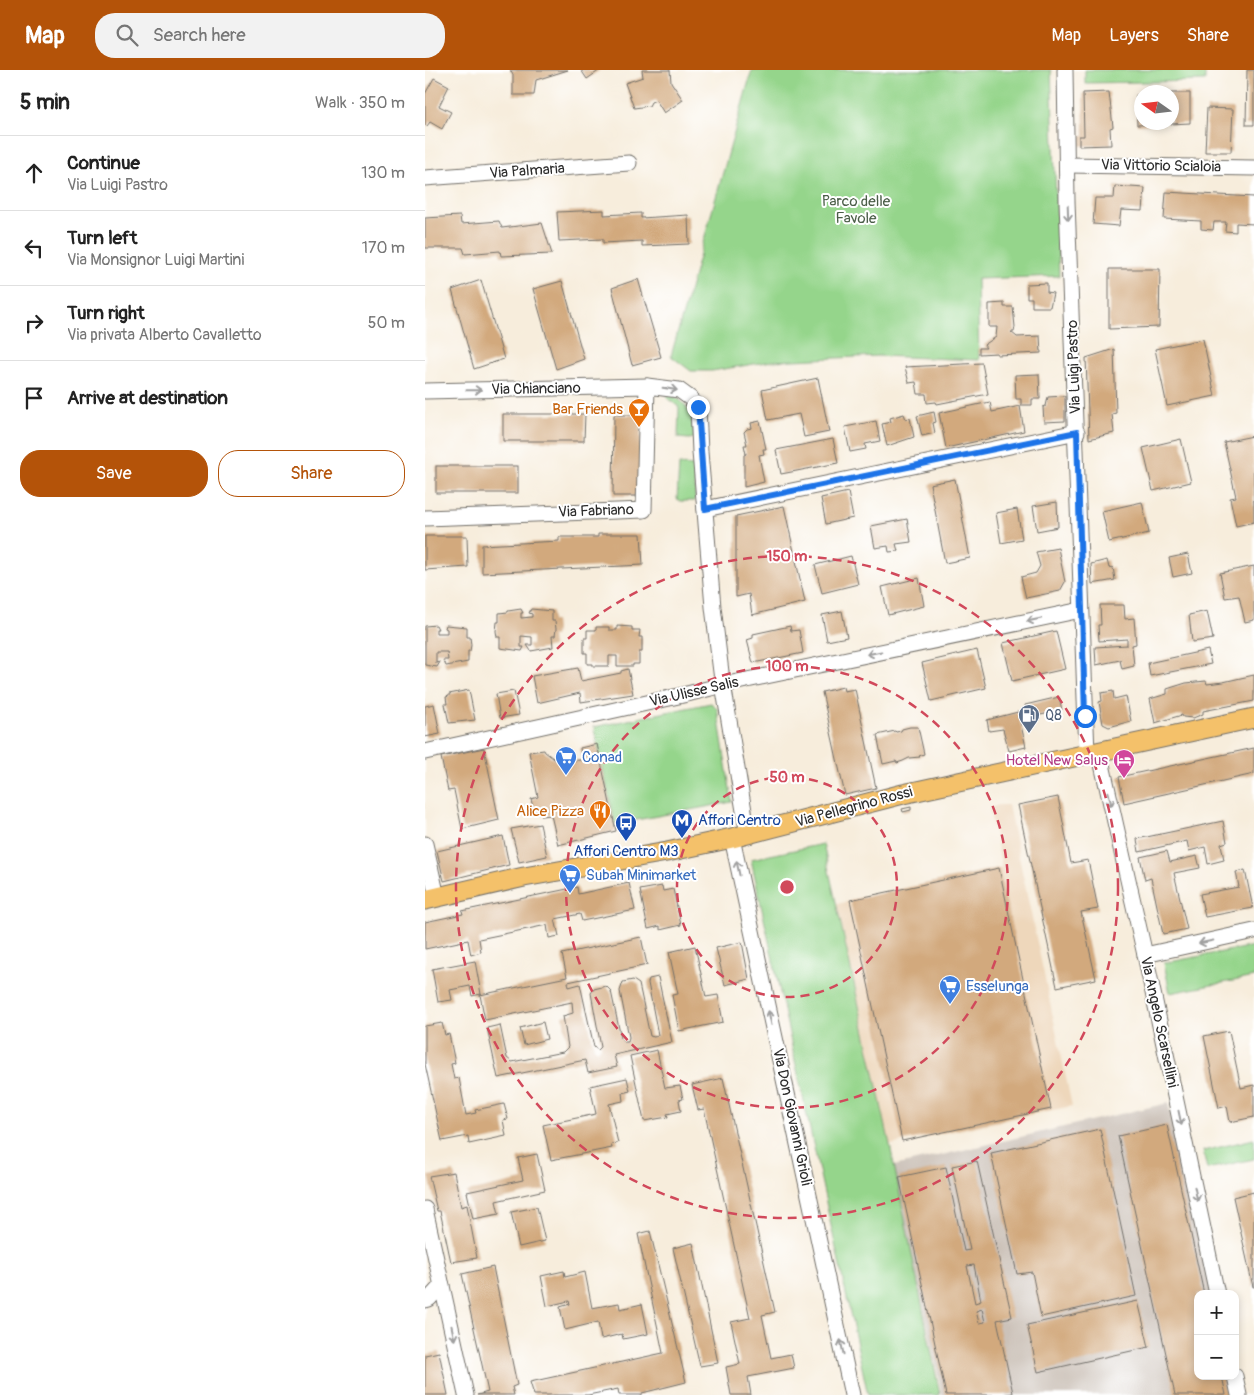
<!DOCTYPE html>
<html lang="en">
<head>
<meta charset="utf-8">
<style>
	body { margin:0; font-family:Pangolin,sans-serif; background:#f2f2f2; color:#222 }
	.controls { position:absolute; right:15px; bottom:15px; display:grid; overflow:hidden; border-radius:10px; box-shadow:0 2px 8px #0003 }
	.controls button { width:45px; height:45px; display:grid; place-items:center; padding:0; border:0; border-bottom:1px solid #e0e0e0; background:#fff; color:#222; font:25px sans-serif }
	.compass { position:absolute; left:709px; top:15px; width:45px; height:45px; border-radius:50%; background:#fff; box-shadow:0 2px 8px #0003; rotate:284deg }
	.stop { position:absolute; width:15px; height:15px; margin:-11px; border:4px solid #1a73e8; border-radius:50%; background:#fff }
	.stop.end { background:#1a73e8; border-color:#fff; box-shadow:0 1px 5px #0008 }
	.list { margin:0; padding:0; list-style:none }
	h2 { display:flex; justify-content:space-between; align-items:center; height:65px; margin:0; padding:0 20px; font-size:21px }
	h2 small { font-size:16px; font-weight:400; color:#767676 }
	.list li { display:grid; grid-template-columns:32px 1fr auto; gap:15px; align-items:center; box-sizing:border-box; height:75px; padding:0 20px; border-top:1px solid #e0e0e0 }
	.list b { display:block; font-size:19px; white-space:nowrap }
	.list p { margin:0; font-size:16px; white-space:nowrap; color:#767676 }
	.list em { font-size:16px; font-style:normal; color:#767676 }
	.actions { display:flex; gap:10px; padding:15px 20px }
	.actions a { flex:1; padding:11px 0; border:1px solid #b45309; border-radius:20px; text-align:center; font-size:18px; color:#b45309 }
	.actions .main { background:#b45309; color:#fff }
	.icon { flex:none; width:28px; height:28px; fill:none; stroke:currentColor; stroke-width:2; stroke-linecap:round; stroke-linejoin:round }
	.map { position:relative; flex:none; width:829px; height:1325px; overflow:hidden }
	header { display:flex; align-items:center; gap:30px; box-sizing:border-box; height:70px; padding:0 25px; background:#b45309; color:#fff }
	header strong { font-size:24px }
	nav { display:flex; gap:28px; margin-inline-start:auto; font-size:18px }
	.search { width:350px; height:45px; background:#f2f2f2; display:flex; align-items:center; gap:12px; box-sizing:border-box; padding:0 18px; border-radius:20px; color:#767676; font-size:19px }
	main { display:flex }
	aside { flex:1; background:#fff }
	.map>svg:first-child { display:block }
</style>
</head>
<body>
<header>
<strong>Map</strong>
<div class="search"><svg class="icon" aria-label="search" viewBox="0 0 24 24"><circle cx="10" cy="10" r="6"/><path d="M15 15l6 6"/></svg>Search here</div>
<nav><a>Map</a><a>Layers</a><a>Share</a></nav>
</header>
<main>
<aside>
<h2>5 min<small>Walk · 350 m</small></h2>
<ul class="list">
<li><svg class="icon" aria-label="ahead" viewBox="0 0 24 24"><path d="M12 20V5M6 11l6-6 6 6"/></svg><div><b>Continue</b><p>Via Luigi Pastro</p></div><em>130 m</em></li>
<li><svg class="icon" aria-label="left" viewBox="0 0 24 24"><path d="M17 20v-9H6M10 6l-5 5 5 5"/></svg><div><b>Turn left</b><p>Via Monsignor Luigi Martini</p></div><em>170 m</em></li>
<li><svg class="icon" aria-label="right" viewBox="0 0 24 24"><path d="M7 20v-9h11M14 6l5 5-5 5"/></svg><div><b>Turn right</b><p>Via privata Alberto Cavalletto</p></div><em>50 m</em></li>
<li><svg class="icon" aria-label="arrive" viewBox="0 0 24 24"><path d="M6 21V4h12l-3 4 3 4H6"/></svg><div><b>Arrive at destination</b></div></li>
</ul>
<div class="actions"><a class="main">Save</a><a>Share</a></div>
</aside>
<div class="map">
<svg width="829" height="1325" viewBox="0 0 829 1325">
	<rect width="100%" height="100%" fill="#fff"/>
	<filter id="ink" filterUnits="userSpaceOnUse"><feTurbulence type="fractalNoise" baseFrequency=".02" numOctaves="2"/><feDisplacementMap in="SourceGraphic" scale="10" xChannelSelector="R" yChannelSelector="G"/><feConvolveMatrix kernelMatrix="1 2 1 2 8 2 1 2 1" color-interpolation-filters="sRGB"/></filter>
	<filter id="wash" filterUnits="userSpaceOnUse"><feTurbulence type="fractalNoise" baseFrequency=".0096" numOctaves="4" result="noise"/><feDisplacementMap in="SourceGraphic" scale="20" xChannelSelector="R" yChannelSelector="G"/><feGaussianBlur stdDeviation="1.12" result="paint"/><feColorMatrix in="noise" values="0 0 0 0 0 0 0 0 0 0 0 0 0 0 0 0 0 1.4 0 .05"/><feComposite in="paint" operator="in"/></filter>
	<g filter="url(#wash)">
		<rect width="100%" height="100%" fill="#f7eddc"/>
		<!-- built -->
		<polygon fill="#eed7bb" points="574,735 583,735 647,1036 465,1075 412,834 577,797 564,738"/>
		<!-- industrial -->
		<polygon fill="#ccc2b9" points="743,1033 789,1224 773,1224 773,1306 809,1306 813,1325 517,1325 469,1096"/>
		<!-- green -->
		<g fill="#95d58b" stroke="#60805b">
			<polygon points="327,0 626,0 634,206 552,209 554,290 453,286 347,291 287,301 266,301 246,286"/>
			<polygon points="660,0 780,0 780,11 660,13"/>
			<path d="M243,325C264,329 268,350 269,368L264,369L253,368L254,337L242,328Z"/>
			<polygon points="254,395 270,396 270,431 255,431 252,429"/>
			<polygon points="286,633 292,638 307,732 190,754 169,657"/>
			<polygon points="398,774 465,1075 515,1325 443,1325 326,789"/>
			<polygon points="829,876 829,907 745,923 739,893"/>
			<polygon points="829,1069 829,1089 782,1099 778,1081"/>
		</g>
		<g id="blocks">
			<!-- building -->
			<g fill="#d2a97d" fill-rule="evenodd">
				<polygon points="85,0 143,0 111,10 109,25 88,25 88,5"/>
				<polygon points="156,0 175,0 162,9"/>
				<polygon points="217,0 245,0 246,12 258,30 239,43 231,30 226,32 224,36 209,38 200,13 218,7"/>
				<polygon points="822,0 829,0 829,55 821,55"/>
				<polygon points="9,8 24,16 14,36 26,42 17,59 5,52 2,56 0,55 0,24"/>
				<polygon points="684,22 688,57 685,58 686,75 654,76 654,66 659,66 658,23"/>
				<polygon points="746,23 765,23 765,53 746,54"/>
				<polygon points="716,24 716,52 738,52 738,54 712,55 711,25"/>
				<polygon points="782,38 808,39 806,82 780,82"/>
				<polygon points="690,116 720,118 718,141 696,140 694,156 668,154 670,128 689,128"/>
				<polygon points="741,122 829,127 829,154 811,153 811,162 800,161 801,152 789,152 788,160 776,159 776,151 739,149"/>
				<polygon points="179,140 179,145 216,143 216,148 263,145 264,174 217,176 217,171 178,173 178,169 134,171 132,142"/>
				<polygon points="35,146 36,154 74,151 77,158 117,153 127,184 76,186 75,181 40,184 38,178 0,178 0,148"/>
				<polygon points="684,199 735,199 734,257 684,259"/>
				<polygon points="213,209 236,287 207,295 187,218"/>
				<polygon points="56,210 79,289 49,299 27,220"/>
				<polygon points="137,211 159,289 131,299 108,219"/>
				<polygon points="622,213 622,222 628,223 625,237 607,237 607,228 602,228 602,214"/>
				<polygon points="579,233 579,237 588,237 590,257 589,262 586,262 592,267 615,266 616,283 572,285 572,283 554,284 554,278 561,278 559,275 571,267 572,257 564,257 564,234"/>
				<polygon points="778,269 790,326 742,336 730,279"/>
				<polygon points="689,279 691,343 687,344 689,363 664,369 661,288"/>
				<polygon points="557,293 563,324 512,334 511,332 502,333 501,324 493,324 491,312 484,313 480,297"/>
				<polygon points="614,304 615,329 607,329 607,335 596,335 596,329 591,329 590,305"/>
				<polygon points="393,308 404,362 379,367 374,344 343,350 337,320"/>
				<polygon points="640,326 640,351 619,352 618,337 621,336 623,327"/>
				<polygon points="565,332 567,342 595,336 599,361 521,378 514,343"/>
				<polygon points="509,342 511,352 508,353 510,363 497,366 492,346"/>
				<polygon points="78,344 160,344 159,371 78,371"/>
				<polygon points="479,344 481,349 485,348 489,367 462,376 457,354 466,352 465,348"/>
				<polygon points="189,345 216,345 216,426 188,426"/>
				<polygon points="335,351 341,379 338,379 339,384 334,385 339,412 319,417 319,385 321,384 319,375 322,375 319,362 322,359 327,358 326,353"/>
				<polygon points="451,351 455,371 440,374 441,379 425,382 420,357"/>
				<polygon points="828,366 829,452 811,456 805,428 811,427 799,372"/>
				<polygon points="408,369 413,393 356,404 351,380"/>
				<polygon points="756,369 766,412 728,421 718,378"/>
				<rect x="11" y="396" width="82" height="27"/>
				<polygon points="530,409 545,488 520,493 505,414"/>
				<polygon points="423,422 428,448 401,454 396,428"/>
				<polygon points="632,432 633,457 612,461 608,436"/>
				<polygon points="717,432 724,463 684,472 677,441"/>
				<polygon points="359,436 380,532 327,545 324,524 311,527 311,446"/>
				<polygon points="592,439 597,469 576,473 571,443"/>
				<polygon points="482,449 486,472 471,474 473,481 464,482 463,476 450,478 446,456"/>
				<polygon points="173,464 216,464 218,495 57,503 57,475 134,471 134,467 173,467"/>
				<polygon points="0,466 42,466 43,497 0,500"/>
				<polygon points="633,478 640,512 635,521 601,528 596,507 611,503 615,496 611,482"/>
				<polygon points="763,484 767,503 748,507 744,488"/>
				<polygon points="426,486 433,514 397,523 390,495"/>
				<polygon points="682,490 684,498 688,497 690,510 667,514 666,494"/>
				<polygon points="829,496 829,550 820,552 814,526 800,528 795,503"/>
				<polygon points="494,508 499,536 463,545 457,517"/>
				<polygon points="675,535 699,535 700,549 709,548 711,574 707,575 709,596 697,599 695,590 671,595 670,577 702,575 702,569 674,571 673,555 676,555"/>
				<polygon points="96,539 98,543 96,543 96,548 107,547 107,544 104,543 106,539 127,541 127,551 130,551 131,559 130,566 127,566 128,577 106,581 102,575 107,575 107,567 96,566 96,577 99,577 97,581 75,578 75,567 72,567 71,561 72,552 74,552 74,543 83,542 83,541"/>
				<polygon points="417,541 422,567 402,571 397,545"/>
				<polygon points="782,541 788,569 767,572 764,545"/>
				<polygon points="11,555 13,559 11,559 11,563 22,563 22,559 20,558 21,555 42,557 42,567 45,567 46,575 45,581 43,581 43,592 21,596 18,590 23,590 22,582 11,582 11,593 15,592 12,597 0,595 0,556"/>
				<polygon points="192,556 207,557 207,560 215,560 214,567 217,567 217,582 214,582 214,594 208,594 208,596 192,596 192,586 184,586 184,596 168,596 168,594 162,594 162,583 159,583 159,568 162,568 162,560 171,560 171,557 184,557 184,560 192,560"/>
				<polygon points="365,556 366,561 374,560 378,583 328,593 322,570 328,568 328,564"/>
				<polygon points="631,561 640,599 587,611 578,573"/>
				<polygon points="552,580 561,618 506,631 497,593"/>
				<polygon points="783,580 786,594 725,606 723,593"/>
				<polygon points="153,598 156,611 196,603 196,601 203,599 208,624 156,632 155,623 112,633 107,606"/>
				<polygon points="829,605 829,631 778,641 778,644 768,648 758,647 757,645 730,653 725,629 742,624 742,619 761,613 781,611 782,614 798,612"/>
				<polygon points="418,617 419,621 430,619 451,718 420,725 397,622"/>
				<polygon points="44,620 50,650 24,653 20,634 22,634 21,627 24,626 24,624"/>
				<polygon points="89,621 94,645 75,648 71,624"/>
				<polygon points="688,621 689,629 701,626 706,651 684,657 678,654 674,632 677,631 676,623"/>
				<polygon points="634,627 637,640 603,648 600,635"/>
				<polygon points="9,634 15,664 0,667 0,636"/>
				<polygon points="593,642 601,677 584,681 578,659 564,661 562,650"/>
				<polygon points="485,657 493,657 499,684 494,686 495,687 484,688 478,691 472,693 471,691 458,694 452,665 470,661 471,662 476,661 477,659"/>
				<polygon points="172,674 191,761 133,775 126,745 117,746 116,740 109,742 106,729 113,727 104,682 119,680 120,682 132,691 157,690 155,678"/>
				<polygon points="59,678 74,750 37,759 29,720 23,721 16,687"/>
				<polygon points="829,678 829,704 699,733 694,707"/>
				<polygon points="633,727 646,793 663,790 673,839 656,842 671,909 632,917 593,735"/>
				<polygon points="486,737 486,740 478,742 477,739"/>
				<polygon points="798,751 802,772 796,774 799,790 783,794 780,777 764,781 762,771 714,782 712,769"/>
				<polygon points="115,754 122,786 94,792 86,759"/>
				<polygon points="78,766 84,795 19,811 12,781"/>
				<polygon points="742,781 745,792 772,786 775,798 749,803 762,859 738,864 726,808 720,810 715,787"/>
				<polygon points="574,798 626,1039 477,1071 425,830"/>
				<polygon points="820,800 828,838 780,847 775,824 814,817 811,802"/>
				<polygon points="204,813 210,840 157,851 155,844 130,849 134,866 124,868 122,855 54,869 56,882 46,885 43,870 0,879 0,852 38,844 37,841 152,817 153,824"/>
				<polygon points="237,816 238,821 248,819 256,855 235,860 235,856 223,859 215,820"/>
				<polygon points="216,867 222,895 143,912 144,917 155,914 169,977 173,980 176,977 166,923 169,919 181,916 186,921 196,968 199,972 203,972 204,967 195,921 198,912 208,910 214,914 225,966 229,967 233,965 223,913 224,909 233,907 247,972 189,985 192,997 163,1003 160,990 73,1008 62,958 75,955 82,988 87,992 138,982 143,977 138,946 148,943 147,932 60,950 55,925 142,907 137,884"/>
				<polygon points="317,872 324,909 300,915 291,878"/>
				<polygon points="270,876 281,927 293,925 298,952 254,961 247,925 253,924 244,882"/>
				<polygon points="50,891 56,924 47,926 45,916 25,920 27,930 13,932 7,899"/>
				<polygon points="118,952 122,969 99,975 95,958"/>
				<polygon points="17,953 20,965 24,964 30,993 26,994 29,1009 34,1008 41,1045 51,1043 50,1040 79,1034 83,1049 78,1050 81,1066 44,1074 43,1066 17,1071 0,994 0,956"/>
				<polygon points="804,961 816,1018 829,1015 829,1047 805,1052 802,1036 794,1038 779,966"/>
				<polygon points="232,980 240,1018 255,1016 258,1029 254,1030 256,1041 242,1044 243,1047 219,1051 205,986"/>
				<polygon points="202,1008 205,1021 197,1023 198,1031 184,1034 193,1073 186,1074 187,1078 126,1090 118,1055 171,1044 165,1016"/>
				<polygon points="298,1008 350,1242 337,1245 346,1288 366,1284 369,1298 323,1307 326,1325 306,1325 301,1297 315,1294 306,1252 325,1248 279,1039 273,1040 267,1015"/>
				<polygon points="742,1055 779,1224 773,1224 773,1306 797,1306 801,1325 750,1325 693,1066"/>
				<polygon points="675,1059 711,1226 616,1247 607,1202 592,1204 566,1083"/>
				<polygon points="112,1084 120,1120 71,1131 74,1144 48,1149 42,1122 98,1110 93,1088"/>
				<path d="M552,1091L587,1247L572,1250L588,1323L576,1325H521L474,1107L521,1097L539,1181L545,1180L527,1096ZM549,1195L556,1231L550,1233L542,1196ZM557,1239L560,1252L554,1253L551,1241Z"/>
				<polygon points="29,1102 36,1137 42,1135 52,1188 26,1192 15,1141 12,1141 4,1106"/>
				<polygon points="829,1122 829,1217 828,1217 808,1127"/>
				<polygon points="112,1137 120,1171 94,1177 86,1142"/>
				<polygon points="225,1161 261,1312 217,1323 217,1325 194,1325 193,1319 163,1325 109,1325 105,1312 238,1283 213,1164"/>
				<polygon points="268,1173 293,1293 275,1296 248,1178"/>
				<polygon points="68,1197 92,1315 87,1317 89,1325 52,1325 63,1322 37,1204"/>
				<polygon points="139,1201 140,1207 160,1202 167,1238 194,1233 195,1239 217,1234 223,1264 198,1269 197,1264 176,1269 173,1252 140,1260 135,1237 145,1234 144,1231 122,1236 116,1206"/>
				<polygon points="713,1231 724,1277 613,1302 602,1255"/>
				<polygon points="14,1282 23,1325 0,1325 0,1285"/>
			</g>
		</g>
	</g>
	<g filter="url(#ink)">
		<use href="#blocks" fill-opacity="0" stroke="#726f69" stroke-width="1"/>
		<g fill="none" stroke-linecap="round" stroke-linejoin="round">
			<!-- minor casing -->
			<g stroke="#726f69" stroke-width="17">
				<g id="minor">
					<polyline points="640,0 642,131 662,684"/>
					<polyline points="643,95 829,98"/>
					<polyline points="0,108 204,93"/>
					<polyline points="0,321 222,316 254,320 265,328 273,337 275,382 288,537 296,602 323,765"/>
					<polyline points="280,439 652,362"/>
					<polyline points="0,448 219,440 222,316"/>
					<polyline points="674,681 720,885 792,1224"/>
					<polyline points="0,682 258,625 298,615 656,540"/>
					<polyline points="307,768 427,1325"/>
					<polyline points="0,774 12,827"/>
					<polyline points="720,885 829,861"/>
					<polyline points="0,1139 41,1325"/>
					<polyline points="0,1230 4,1229 17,1215"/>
					<polyline points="810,1306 814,1325"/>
				</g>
			</g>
			<!-- major casing -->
			<g stroke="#726f69" stroke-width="21">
				<polyline id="major" points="0,830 99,807 242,782 307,768 478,724 829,648"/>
			</g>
			<!-- minor -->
			<use href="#minor" stroke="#fff" stroke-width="15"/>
			<!-- major -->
			<use href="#major" stroke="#f4c16a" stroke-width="19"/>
		</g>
		<!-- one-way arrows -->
		<defs><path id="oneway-shaft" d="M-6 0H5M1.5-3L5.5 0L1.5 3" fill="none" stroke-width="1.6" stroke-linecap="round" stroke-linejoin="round" transform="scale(1.25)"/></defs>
		<g stroke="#a0a0a0">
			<use href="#oneway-shaft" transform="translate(643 143) rotate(88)"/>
			<use href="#oneway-shaft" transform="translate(245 319) rotate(9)"/>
			<use href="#oneway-shaft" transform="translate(49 320) rotate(-1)"/>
			<use href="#oneway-shaft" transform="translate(609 550) rotate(168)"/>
			<use href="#oneway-shaft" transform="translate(449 583) rotate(168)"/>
			<use href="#oneway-shaft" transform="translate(685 729) rotate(77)"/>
			<use href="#oneway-shaft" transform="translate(313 798) rotate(-102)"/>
			<use href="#oneway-shaft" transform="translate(781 872) rotate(168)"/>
			<use href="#oneway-shaft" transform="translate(345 948) rotate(-102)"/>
			<use href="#oneway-shaft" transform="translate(755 1048) rotate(78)"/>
			<use href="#oneway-shaft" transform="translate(771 1124) rotate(78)"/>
			<use href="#oneway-shaft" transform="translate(28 1263) rotate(78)"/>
			<use href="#oneway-shaft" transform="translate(417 1277) rotate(-102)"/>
		</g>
	</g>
	<g fill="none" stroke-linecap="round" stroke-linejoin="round" filter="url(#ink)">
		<!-- route -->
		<polyline stroke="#1a73e8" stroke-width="6" points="273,337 280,439 652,362 660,646"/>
	</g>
	<!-- distance rings -->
	<g fill="none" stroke="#d1495b" stroke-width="2.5" stroke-dasharray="9 6">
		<circle cx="362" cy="817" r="110"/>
		<circle cx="362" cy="817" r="221"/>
		<circle cx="362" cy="817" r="331"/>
	</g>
	<!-- icons -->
	<defs>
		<g id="bar-pin" transform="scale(1.125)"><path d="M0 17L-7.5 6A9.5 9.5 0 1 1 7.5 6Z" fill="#e8710a" stroke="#fff"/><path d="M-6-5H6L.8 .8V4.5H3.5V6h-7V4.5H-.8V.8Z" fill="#fff"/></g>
		<g id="fuel-pin" transform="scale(1.125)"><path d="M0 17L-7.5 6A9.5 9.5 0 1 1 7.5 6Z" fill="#5c6f8a" stroke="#fff"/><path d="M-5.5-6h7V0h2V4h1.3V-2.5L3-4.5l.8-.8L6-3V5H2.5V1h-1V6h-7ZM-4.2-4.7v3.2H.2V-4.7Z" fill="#fff"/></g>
		<g id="supermarket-pin" transform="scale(1.125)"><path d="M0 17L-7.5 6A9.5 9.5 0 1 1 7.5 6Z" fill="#3f7fe0" stroke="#fff"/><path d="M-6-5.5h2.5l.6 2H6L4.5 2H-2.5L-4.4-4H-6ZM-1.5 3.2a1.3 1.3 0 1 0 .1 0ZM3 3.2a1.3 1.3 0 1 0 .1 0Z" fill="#fff"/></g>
		<g id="hotel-pin" transform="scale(1.125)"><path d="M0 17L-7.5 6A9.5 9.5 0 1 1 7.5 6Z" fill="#d1479c" stroke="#fff"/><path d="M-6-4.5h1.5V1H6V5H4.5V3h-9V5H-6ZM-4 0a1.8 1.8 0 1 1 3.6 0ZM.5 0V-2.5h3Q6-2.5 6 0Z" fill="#fff"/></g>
		<g id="restaurant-pin" transform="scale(1.125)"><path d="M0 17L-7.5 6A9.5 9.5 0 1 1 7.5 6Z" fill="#e8710a" stroke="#fff"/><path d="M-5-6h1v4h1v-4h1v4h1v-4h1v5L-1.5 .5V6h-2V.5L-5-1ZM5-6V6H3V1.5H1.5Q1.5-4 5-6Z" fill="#fff"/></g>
		<g id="metro-pin" transform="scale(1.125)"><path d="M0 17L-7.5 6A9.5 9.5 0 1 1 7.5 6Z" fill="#1a4fb4" stroke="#fff"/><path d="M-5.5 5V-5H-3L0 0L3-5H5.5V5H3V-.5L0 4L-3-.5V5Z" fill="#fff"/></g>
		<g id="bus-pin" transform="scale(1.125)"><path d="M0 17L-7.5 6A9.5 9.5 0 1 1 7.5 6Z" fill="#1a4fb4" stroke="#fff"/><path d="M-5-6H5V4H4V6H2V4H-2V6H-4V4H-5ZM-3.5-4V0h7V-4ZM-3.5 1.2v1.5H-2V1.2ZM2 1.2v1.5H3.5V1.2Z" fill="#fff"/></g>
	</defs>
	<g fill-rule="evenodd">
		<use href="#bar-pin" x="214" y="339"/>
		<use href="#fuel-pin" x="604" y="645"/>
		<use href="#supermarket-pin" x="141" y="687"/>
		<use href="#hotel-pin" x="699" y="690"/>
		<use href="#restaurant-pin" x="175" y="741"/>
		<use href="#metro-pin" x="257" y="750"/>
		<use href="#bus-pin" x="201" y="753"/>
		<use href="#supermarket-pin" x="145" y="805"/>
		<use href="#supermarket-pin" x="525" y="916"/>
	</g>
	<g text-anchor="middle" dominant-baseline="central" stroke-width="4" stroke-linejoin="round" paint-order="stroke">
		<!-- street labels -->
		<g font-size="15" fill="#2b2b2b" stroke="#fff">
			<text transform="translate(736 96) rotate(1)">Via Vittorio Scialoia</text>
			<text transform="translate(102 101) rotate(-4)">Via Palmaria</text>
			<text transform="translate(649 297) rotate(-92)">Via Luigi Pastro</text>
			<text transform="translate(111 319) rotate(-1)">Via Chianciano</text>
			<text transform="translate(171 441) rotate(-2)">Via Fabriano</text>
			<text transform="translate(269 622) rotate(-13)">Via Ulisse Salis</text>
			<text transform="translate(429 737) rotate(-15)">Via Pellegrino Rossi</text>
			<text transform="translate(734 952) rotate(78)">Via Angelo Scarsellini</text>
			<text transform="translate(367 1047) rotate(78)">Via Don Giovanni Grioli</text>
		</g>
		<!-- park labels -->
		<g font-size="15" fill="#4b5e48" stroke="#fff">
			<text x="431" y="131">Parco delle<tspan x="431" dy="17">Favole</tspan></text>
		</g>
		<!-- food labels -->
		<g font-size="15" fill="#c56008" stroke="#fff" text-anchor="end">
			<text x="198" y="339">Bar Friends</text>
			<text x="159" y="741">Alice Pizza</text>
		</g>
		<!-- service labels -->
		<g font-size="15" fill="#4e5e75" stroke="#fff" text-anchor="start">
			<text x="620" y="645">Q8</text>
		</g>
		<!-- shop labels -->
		<g font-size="15" fill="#366cbe" stroke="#fff" text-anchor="start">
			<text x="157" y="687">Conad</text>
			<text x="161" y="805">Subah Minimarket</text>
			<text x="541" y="916">Esselunga</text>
		</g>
		<!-- hotel labels -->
		<g font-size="15" fill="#b23c85" stroke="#fff" text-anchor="end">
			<text x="683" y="690">Hotel New Salus</text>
		</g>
		<!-- transit labels -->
		<g font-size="15" fill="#164399" stroke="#fff" text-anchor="start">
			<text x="273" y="750">Affori Centro</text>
			<text x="201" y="781" text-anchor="middle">Affori Centro M3</text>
		</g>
	</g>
	<circle cx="362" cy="817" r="8" fill="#d1495b" stroke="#fff" stroke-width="2.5"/>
	<g font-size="15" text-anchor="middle" font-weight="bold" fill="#d1495b" stroke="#fff" stroke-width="4" stroke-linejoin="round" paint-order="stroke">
		<text x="362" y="491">150 m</text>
		<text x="362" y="601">100 m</text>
		<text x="362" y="712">50 m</text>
	</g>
</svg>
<div class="controls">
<button>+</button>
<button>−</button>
</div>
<svg class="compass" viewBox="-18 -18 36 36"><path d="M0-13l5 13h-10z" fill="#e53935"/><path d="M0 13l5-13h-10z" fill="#767676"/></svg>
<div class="stop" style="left:660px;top:646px"></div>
<div class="stop end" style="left:273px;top:337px"></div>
</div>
</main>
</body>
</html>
